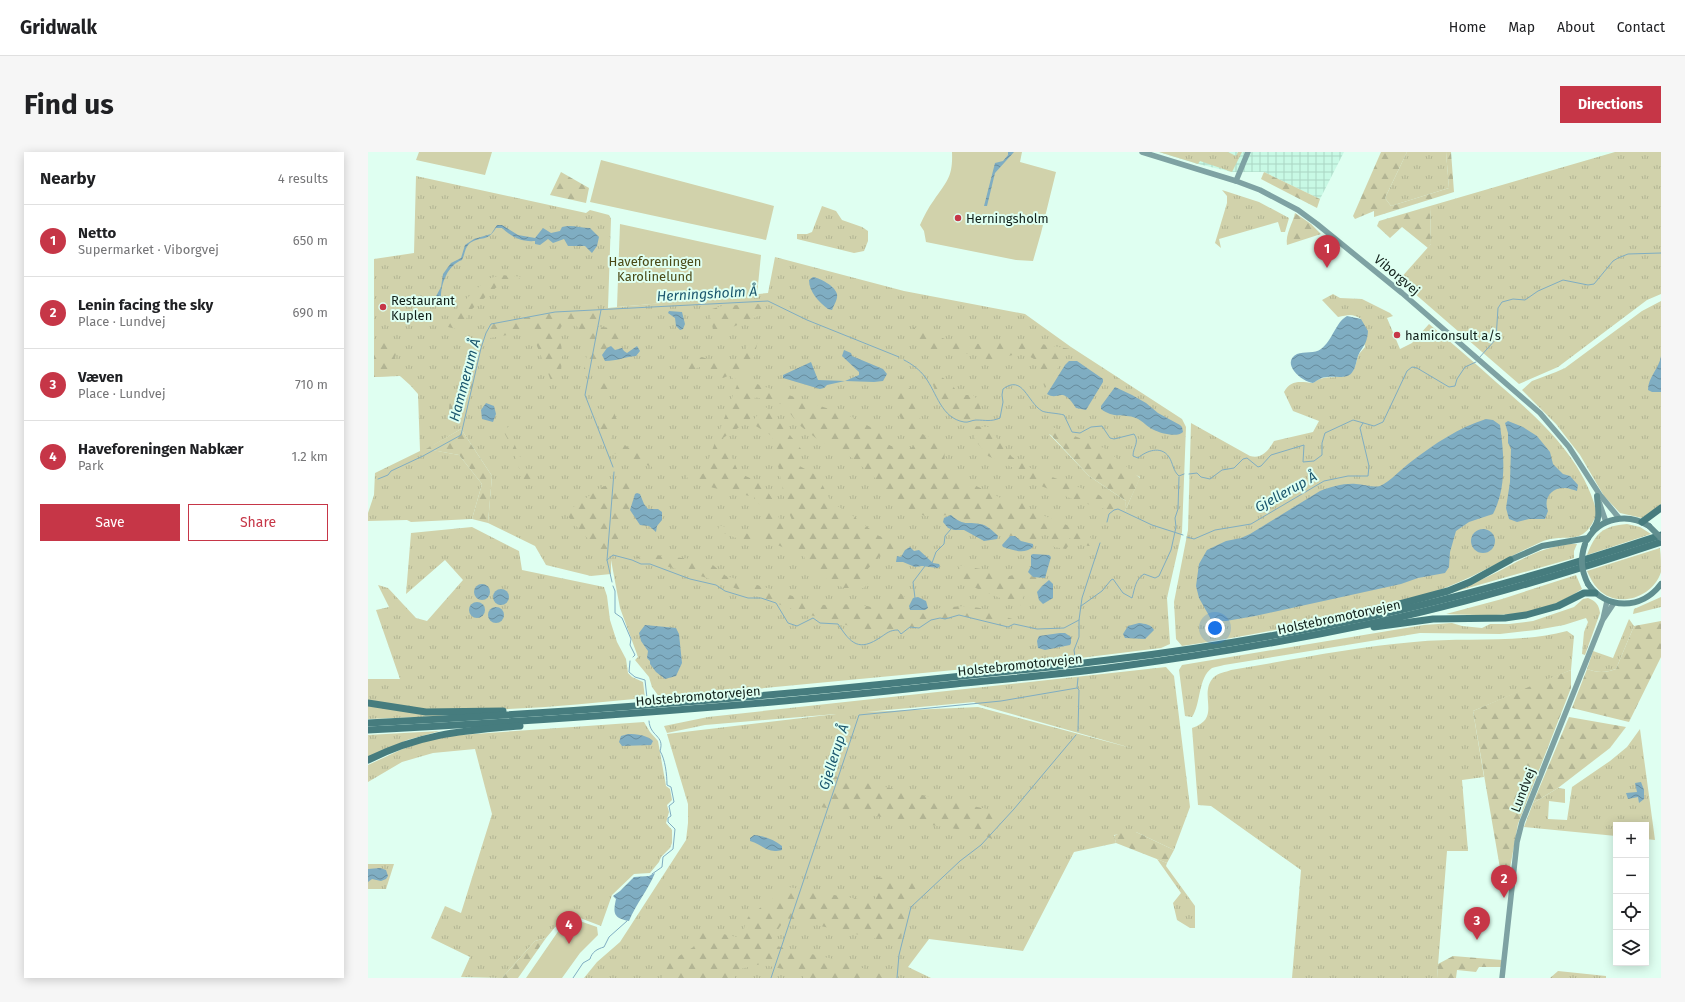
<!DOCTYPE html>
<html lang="en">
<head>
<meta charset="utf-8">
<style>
	body { margin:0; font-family:"Fira Sans",sans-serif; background:#f6f6f6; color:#202124 }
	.controls { position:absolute; right:12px; bottom:12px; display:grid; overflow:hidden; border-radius:0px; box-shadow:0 2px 10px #0003 }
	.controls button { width:36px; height:36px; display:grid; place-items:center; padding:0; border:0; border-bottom:1px solid #e0e0e0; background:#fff; color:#202124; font:20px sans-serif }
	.you { position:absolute; left:847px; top:476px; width:14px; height:14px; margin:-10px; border:3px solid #fff; border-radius:50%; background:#1a73e8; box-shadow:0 0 0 6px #1a73e833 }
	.badge { display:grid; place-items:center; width:26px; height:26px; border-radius:50%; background:#c63647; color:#fff; font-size:13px; font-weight:700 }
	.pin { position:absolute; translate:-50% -33px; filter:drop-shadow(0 1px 2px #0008) }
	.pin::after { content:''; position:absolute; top:21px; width:14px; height:12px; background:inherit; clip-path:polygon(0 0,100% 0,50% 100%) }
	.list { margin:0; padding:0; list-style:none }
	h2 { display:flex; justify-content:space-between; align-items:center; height:52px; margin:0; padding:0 16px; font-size:17px }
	h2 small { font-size:13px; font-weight:400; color:#757577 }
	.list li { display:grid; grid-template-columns:26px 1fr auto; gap:12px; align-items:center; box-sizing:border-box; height:72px; padding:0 16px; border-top:1px solid #e0e0e0 }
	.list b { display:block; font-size:15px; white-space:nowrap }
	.list p { margin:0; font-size:13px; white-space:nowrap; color:#757577 }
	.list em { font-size:13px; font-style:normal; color:#757577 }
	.actions { display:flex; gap:8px; padding:12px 16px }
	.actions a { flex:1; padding:9px 0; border:1px solid #c63647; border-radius:0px; text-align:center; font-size:14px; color:#c63647 }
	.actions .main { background:#c63647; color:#fff }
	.icon { flex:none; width:22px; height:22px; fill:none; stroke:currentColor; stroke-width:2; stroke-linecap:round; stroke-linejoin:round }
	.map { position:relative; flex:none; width:1293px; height:826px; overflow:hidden; border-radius:0px }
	header { display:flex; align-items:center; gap:24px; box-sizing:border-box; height:56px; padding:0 20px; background:#fff; border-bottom:1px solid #e0e0e0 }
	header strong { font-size:19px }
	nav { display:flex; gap:22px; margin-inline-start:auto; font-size:14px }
	.intro { display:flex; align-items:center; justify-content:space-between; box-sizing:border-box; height:96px; padding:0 24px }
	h1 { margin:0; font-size:28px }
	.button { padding:10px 18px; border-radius:0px; background:#c63647; color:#fff; font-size:14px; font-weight:700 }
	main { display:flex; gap:24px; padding:0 24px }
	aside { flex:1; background:#fff; border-radius:0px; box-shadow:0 2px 10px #0003 }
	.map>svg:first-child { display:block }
</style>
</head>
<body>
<header>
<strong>Gridwalk</strong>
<nav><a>Home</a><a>Map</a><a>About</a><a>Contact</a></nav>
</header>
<div class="intro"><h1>Find us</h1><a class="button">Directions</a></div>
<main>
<aside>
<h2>Nearby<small>4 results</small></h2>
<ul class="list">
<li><span class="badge">1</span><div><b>Netto</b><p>Supermarket · Viborgvej</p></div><em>650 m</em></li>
<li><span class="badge">2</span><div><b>Lenin facing the sky</b><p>Place · Lundvej</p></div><em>690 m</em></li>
<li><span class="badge">3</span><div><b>Væven</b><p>Place · Lundvej</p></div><em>710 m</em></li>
<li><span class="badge">4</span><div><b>Haveforeningen Nabkær</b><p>Park</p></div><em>1.2 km</em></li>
</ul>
<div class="actions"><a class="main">Save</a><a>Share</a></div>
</aside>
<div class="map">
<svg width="1293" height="826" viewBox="0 0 1293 826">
	<defs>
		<pattern id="industrial-grid" width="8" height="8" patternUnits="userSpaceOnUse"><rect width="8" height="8" fill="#c8f9e5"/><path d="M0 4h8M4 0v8" fill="none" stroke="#abd5c4"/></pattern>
		<pattern id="grass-tufts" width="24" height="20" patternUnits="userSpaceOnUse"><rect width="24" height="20" fill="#d1d2ab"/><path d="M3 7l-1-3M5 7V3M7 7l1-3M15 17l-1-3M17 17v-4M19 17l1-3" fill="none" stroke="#b2b493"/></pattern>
		<pattern id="forest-firs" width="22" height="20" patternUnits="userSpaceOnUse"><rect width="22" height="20" fill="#d1d2ab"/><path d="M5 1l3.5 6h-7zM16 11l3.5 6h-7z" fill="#b2b493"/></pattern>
		<pattern id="water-waves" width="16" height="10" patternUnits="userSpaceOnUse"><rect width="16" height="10" fill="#7fadc2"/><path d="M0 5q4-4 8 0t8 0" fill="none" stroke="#678c9d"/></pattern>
	</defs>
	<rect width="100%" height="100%" fill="#dffff1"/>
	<!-- industrial -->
	<polygon fill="url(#industrial-grid)" points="791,0 976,0 952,47 896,20 864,20 830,12"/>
	<!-- grass -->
	<g fill="url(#grass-tufts)" fill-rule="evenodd">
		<polygon points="791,0 860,0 868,4 870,0 874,0 864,20 832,9 830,12"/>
		<polygon points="1039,0 1078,0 1081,36 1023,54 1017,46"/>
		<polygon points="1247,0 1293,0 1293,142 1279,148 1190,215 1151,232 1031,128 1063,92 1062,54"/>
		<path d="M48,24L218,61L222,58L241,63L243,67L240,156L400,141L407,105L536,139L657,162L703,195L814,267L818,275L814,380L799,446L802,492L793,496L704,507L292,546L284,535L281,525L267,508L270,505L252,456L243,408V422L223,424L178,413L167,394L120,371L124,324L93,277L59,297L91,303L114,332L104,367L43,370L39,368L0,369V361L6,343L7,321L52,299L50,242L42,233L32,224L6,225V107L46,101ZM681,282L772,325L757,359L758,349L721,324Z"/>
		<polygon points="854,38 891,50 921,66 917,80 913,80 910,70 851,87 853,96 847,91 859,51 859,44"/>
		<polygon points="454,54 468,59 474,68 494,75 500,79 500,89 496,99 486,101 429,87 429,82 439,82 444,80"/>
		<path d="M965,142L972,146L994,147L1022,161L1025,164L1019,166L1032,197L1044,191L1061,172C1084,191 1106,210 1128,230C1170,266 1215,305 1229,361C1215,398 1199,379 1173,390C1137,406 1105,426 1069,439C1041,450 1010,455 981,462C925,475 870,486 814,494L808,487L806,450L820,378L823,271L882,304C894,307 900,299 906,289L945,280L951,269L925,259L916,240C923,227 933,230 945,231C959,220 973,230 984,220C988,216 988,208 991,202C993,200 995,197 997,195L993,167C984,161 980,163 970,165L954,148Z"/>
		<polygon points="1293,149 1293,352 1274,366 1252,361 1236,344 1212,303 1188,272 1154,238 1164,229 1188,220 1197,216 1274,159"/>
		<path d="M1259,372L1272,375L1283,382L1219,403C1227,381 1235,374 1259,372Z"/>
		<path d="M104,375L151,399L154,418L236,435L239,444L242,468L249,490L258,507L260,521L264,525L275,530L277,546C204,553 131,561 57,557C38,556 19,551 0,549V527H32L8,458L21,455L10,433L20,436L48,466L59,469L95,428L77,408L38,442L43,381Z"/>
		<path d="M1202,392H1209L1206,399V406L1079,442C1093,436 1106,431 1119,425C1149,411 1168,396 1202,392Z"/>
		<path d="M1292,396C1293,403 1293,413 1293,420C1285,446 1249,457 1230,437C1225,432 1222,425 1219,419Z"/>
		<path d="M1208,423L1214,437C1169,467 1130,464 1078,462L1134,447Z"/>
		<polygon points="1293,445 1293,455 1265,462 1266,457"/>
		<path d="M1220,446C1228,449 1231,453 1232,461L1217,503L1214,502L1216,480L1220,470L1218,466L1196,473L1168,478L1132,482L1052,481L856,513C853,514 847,515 844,516C830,525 833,552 824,565L817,564L811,518L814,513L1056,473L1084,471L1094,474L1114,476L1122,472H1141L1165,469L1206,455L1215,447Z"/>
		<path d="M1261,467L1266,474L1248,517C1237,521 1230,521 1219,517L1225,499L1245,506Z"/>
		<path d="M1199,479L1206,484L1203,518L1105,559L1116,625L1094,628L1100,699H1079L1069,826H924L933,718L843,654L830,653L824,576C855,566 829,542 846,525C850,521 858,520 863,518C924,508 985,495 1046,490C1097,485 1150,492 1199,479Z"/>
		<path d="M798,515L806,524L822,655L806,698L768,680L746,683L748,691L706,700L655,799L561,787L540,815L563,826H216L229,810L252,790L318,688L320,671V652L299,582L468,562L337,573L299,581L296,574L340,565ZM606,550L612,553L767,597L610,555L498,560Z"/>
		<polygon points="0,554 78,564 0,567"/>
		<polygon points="276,570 282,580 290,589 298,634 302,637 304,648 299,653 301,660 298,671 304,678 304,691 302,696 293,705 291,710 282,721 266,722 244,743 233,774 199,761 178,786 167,789 134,826 93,825 102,805 63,786 77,754 93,761 124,662 107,597 65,601 34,610 0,630 0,613 41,594 78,584"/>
		<polygon points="1272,577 1287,688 1278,687 1278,673 1248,673 1248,684 1156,675 1165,651 1190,636 1197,637 1197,651 1181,649 1180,667 1199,668 1204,635 1242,609 1259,595"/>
		<polygon points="72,579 39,588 0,606 0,583"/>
		<polygon points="789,707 799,711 798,714 827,754 827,776 822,776 809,768 805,751 813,741"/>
		<polygon points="0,712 26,712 18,737 0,737"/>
		<polygon points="1190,819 1238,824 1238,826 1182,826"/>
	</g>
	<!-- forest -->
	<g fill="url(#forest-firs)">
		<polygon points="1013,0 1039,0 1017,46 1023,54 1081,36 1078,0 1083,0 1086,40 1006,65 1006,59 987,67 985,64"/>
		<polygon points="193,20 221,36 218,51 182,43"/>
		<polygon points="896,20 952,47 949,56 893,27"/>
		<polygon points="1062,54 1063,92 1060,96 1034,75 1022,86 1009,74 1011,69"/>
		<path d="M927,61L943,72L953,82L919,93C917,82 925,71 927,61Z"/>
		<polygon points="134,123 156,125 131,133 103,158 92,178 80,175 90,155 119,127"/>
		<polygon points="389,152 397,153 395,162 346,183 342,162 344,157 354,154"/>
		<path d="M226,157L233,158L230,175L249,176L259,183C256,185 252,189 248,191C241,196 231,197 232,209L226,217L223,224L215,222C218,205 224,193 212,178C208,172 204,169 196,170L192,177L194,202L193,221L184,231L163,179L122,186L118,181L123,172L187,160Z"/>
		<polygon points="545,175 577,187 619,193 637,188 668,191 702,197 677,236 666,207 655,201 640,204 634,211 616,209 616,198 598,202 561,197 546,181"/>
		<polygon points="380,188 390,188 384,215 366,228 362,223 355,226 331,215 315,223 310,212 334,205 361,215 376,205"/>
		<polygon points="6,190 30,192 23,224 6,225"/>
		<path d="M533,224L550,248L554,282L576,290L577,315L598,329L641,350L649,346L659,352L662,358L721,382L726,394H720L701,386V393L698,397L686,395L679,380L671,383V392C663,392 654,390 648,384H630L627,381L601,372L595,371L583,363L557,364L534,355L523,340L484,306L449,287L430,272L416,253L387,245L382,268L355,286L371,321L395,332L405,348L411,366L422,373L424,368L418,353L404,284L383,271L397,254L406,263L433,297L426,311L450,324L463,350L485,364L511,384L534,394L528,402L515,401L493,424L501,429L496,436H476L441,418L436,404L395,387L376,389L350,379L351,373L381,382L397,376V360L386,345L346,336L320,328L317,317L335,322L369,233L389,232L484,265L517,283L521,293L537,300L547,293L540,276L523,252Z"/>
		<path d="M572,224L583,231L591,243H605L611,249L615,266C609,266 601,269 596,268C576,264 570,243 562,226Z"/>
		<polygon points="106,228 99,256 90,259 81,257 82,246"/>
		<polygon points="233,229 254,233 253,239 230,240 227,232"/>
		<polygon points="224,256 245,258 249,268 243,287 236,286"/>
		<polygon points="137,269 151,303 168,335 154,326 145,297 132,273"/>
		<polygon points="606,274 620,275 644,305 666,318 731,343 750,357 746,358 741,362 737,357 709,349 666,331 654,320 620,304 607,288"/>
		<polygon points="682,274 736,296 772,326 756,361 758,349 721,324 681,281"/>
		<polygon points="93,277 124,324 120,371 104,367 114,332 91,303 58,297"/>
		<path d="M251,290L277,305L295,309L292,317C276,313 261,306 245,301L243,292Z"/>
		<polygon points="247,330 264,330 266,342 262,360 272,375 252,368 249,399 242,397 242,404 234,403 197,361 232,336"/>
		<path d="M288,403L340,409L358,424L413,440L450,453L489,452L512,457L515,454L517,441L527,438L535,443L542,458C563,460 584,452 605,455C619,456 634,464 647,468L646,472L640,475L591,463L577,467L572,466L563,468L551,476L542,475L537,479L529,483L500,479L435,461L339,426L267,405Z"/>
		<polygon points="590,413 613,417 638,425 658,419 662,424 673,426 677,429 669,440 658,438 652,454 593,430"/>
		<path d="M1293,469V505L1261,570L1204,556L1219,517C1230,521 1237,521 1248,517L1266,474Z"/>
		<polygon points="1203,518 1203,536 1150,672 1140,727 1133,722 1105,559 1172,530"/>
		<polygon points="1201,565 1258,575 1242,596 1190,636 1165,651"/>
		<polygon points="462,623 637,661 624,687 607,680 452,655"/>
		<polygon points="756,679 768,680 806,698 799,711 748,691 746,684"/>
		<polygon points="508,725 564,732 542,752 531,792 418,766 400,792 465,807 526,826 435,826 436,822 393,812 368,818 366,826 294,826 300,811 327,794 333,777 373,786 380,765 420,735 507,750"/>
		<polygon points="178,786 150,826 134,826 167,789"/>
		<polygon points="1085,804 1134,808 1133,815 1111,815 1108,820 1089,818 1088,826 1069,826 1070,812"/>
	</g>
	<!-- green -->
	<g fill="#d1d2ab">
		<polygon points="51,0 124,0 117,23 48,8"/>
		<path d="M584,0H654L652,10L688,20L673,81L665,109L648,108L558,90L556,79L552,73C556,64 560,56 566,48C579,29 585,25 584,0Z"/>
		<polygon points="233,8 406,54 398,88 222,50"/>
		<polygon points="252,72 393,103 389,143 249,155"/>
		<polygon points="200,765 229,775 230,783 212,801 194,826 158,826"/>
	</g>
	<!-- water -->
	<g fill="url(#water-waves)">
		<polygon points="640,0 646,0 627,21 619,54 616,54 627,11 635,9 640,3"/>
		<path d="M129,73H134L150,83L167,86L175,76L183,81L192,79L194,75C203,72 212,76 222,76L231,85L229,94L224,101L217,94H200L196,87L185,91L180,87L172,93L167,92V89C153,90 144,85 134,76H128C119,91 114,83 102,91C97,95 97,102 94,108C80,113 73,131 73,145L71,148H66L73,135L75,122L83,111L93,106L97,93L106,87L123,82Z"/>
		<path d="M445,125C452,126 467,134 469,142C470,147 466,153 464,158L460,157C451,150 441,140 441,128Z"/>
		<polygon points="301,159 314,160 317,172 315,177 312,178 308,174 307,166 300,161"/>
		<path d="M979,164L993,167L1000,179C999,193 995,193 990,204C988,209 988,215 985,219C980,228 968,224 959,225C954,225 950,228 945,231C934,230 912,211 929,202C936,199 947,202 953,197C965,188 967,171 979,164Z"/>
		<path d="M243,194L247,198L254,196L256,199L259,201L269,194L272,199L268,204C255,205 250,209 237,209L234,203L239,196Z"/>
		<polygon points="476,198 483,201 484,204 515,217 519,222 515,229 506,230 477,229 459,233 456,236 452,237 415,226 415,223 443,210 450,228 477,229 491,223 491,220 474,204"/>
		<path d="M1293,204V240H1284L1280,238C1280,225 1291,217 1293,204Z"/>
		<path d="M701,209H709L735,227V230L718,258L708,256C693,232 691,250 679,242L697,213Z"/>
		<path d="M747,235L764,243L778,251L790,261L812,273L814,275L815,280C809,286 792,281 786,278C779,275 775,269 768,266C755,261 746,267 733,257V254Z"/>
		<polygon points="118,251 126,254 128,262 125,270 114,267 113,258"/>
		<path d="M1118,267L1125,268L1132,273C1136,302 1139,335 1125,362L1101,370L1088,379L1082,400L1081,415L1077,421L1050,426L1033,432L887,464L858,469H844L831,446L828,434L831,412L839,398L858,389L873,386L882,382L952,339C963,335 976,331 988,332C996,332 1004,336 1012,334C1022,330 1035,315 1044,309C1066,292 1092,275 1118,267Z"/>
		<path d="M1140,269L1155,275L1169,284L1182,300L1185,312L1195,322L1202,324L1210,333L1209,339C1205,338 1201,336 1197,336C1183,335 1175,347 1180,359L1177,367H1161L1149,370L1141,367L1138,356L1142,330L1143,296L1140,291V281L1137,271Z"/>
		<polygon points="269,341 272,342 276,352 280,357 290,357 294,360 294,368 289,374 288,380 281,374 272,373 262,358 267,342"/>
		<path d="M583,363C597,375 598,369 612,372C619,373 625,379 630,384L629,387L616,389L596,378H586L580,376L575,370L576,366Z"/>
		<circle cx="1115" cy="389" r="12"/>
		<path d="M642,384H647L653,389L665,392V395C656,403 645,398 635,395L634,393Z"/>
		<polygon points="542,395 546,399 551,398 565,411 571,412 572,414 570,416 554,414 547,415 535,410 528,410 529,404 533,405 537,398"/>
		<polygon points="665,402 681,403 683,405 677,426 665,425 660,420 663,414 663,403"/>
		<polygon points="681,428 685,432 685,446 675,452 671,448 669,440 674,434"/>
		<circle cx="114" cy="440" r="8"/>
		<circle cx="133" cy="445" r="8"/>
		<polygon points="550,445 558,449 560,456 557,458 542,458 541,454 545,446"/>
		<circle cx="109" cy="458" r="8"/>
		<circle cx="128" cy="463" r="8"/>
		<path d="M771,471C777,472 783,472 786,478L777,487L757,486L755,482L760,474Z"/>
		<polygon points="277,473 308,476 311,482 314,511 308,524 297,527 288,520 282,512 282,509 279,506 280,499 273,489 271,481"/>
		<polygon points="692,481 697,481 703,485 703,491 702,493 677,498 670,496 669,489 671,484"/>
		<path d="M260,582C269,582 279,583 285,589L283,593L254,594L251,590L253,584Z"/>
		<polygon points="1273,630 1276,638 1276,647 1271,651 1270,645 1260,647 1258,641 1269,640 1267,631"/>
		<path d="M386,683C397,684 406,688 414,694V698C398,702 396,693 382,689V686Z"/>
		<polygon points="12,716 18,718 20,724 18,727 13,729 4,727 0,730 0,717"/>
		<path d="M287,721C280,738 268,752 261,769C245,766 245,761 248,747L245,744L252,739L266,725L281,724Z"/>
	</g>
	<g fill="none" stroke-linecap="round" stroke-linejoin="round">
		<!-- stream -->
		<g stroke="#7fadc2" stroke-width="1">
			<polyline points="233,158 217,243 245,315"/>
			<polyline points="1111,206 1128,187 1130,156 1134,150 1145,147 1157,148 1170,139 1195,128 1220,133 1226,132 1245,109 1250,106 1260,102 1293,101"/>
			<path d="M536,208C544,212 552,218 557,225C569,241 573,266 596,270C600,271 604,268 608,268C617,268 623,270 632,266L635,250L634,243L635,237C655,222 659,250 674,259C678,261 689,261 696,263L704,280L712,281L723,275L734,274L742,286L746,287L766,282C772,290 765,295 765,304L770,306C778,299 793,293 801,305C805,311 805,319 811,324L816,322"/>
			<polyline points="821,322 829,321 833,325 842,327 854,318 866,316 875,307 879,306 890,315 893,314 903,303 936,293 935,310 946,309 954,303 954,291 957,281 985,268 1006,274 1015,270 1039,219 1044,215 1049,216 1081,235 1087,234 1089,227 1097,215 1108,210"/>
			<polyline points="10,327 20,323 23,319 55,304 93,283 113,196 118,181 123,172 187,160 400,149 439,168 531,205"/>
			<polyline points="739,370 741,362 746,358 750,357 784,373 815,383"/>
			<polyline points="819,385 826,387 847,378 883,372 956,329 980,324 1000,324 1001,314 992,276 995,271"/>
			<path d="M239,408L245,403L264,408L273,412H282L322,427L348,433L357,439L380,446H393L408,451L420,471L429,474L445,466L452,471L470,472C483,492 491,500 513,485C519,481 522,478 530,478L533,482L542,475L551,476L563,468L572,466L577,467L591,463L640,475L646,472L669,477L696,476L711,468"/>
			<polyline points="564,411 568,400 576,392 577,384 583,377"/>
			<polyline points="244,430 239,408 246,320"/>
			<polyline points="245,434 247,439 247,461 254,466 263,487 262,493 267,503 265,505"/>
			<polyline points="547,446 545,430 557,414"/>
			<path d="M713,454L734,439L743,428L745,427L755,441L764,446C767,436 767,428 776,422L787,426L791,424L803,398L808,375L807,366L810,357L811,325"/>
			<polyline points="707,505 706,498 711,485 711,468 714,446 732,391"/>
			<polyline points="262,509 261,520 267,525 277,528 279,546"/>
			<polyline points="710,526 709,536 711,538 710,579"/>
			<path d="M281,569C282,585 297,583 292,599C297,607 299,622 299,633L303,635L306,650L301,654L303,664L300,666V670L307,677L305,697L295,705L294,715L284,722"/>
			<path d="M205,826L215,811L222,807C224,800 229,797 236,795L241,785L259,769"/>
			<polyline points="403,826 491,563 633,549 709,536"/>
			<polyline points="529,826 531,803 543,755 592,709 613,693 646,657 708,583"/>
		</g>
		<!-- secondary -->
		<g stroke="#7ea2a3" stroke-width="5.5">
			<polyline points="774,0 868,29 892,38 930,58 949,72 1034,141 1172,261 1201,295 1232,343 1251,366"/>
			<polyline points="868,29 880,0"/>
			<polyline points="1231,350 1238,370"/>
			<polyline points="1236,466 1246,451"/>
			<polyline points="1134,826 1149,690 1154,670 1235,467 1239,449"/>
		</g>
		<!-- primary -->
		<g stroke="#608e8f" stroke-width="6">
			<path d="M1225,377C1233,367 1230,357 1229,344"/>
			<path d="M1219,388C1232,365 1260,361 1281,374"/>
			<polyline points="1142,408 1174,394 1220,386"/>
			<path d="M1220,432C1238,458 1274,458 1293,432"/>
		</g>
		<!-- highway -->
		<g stroke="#467c7e" stroke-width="7">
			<polyline points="1274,370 1293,356"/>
			<polyline points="1013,457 1080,439 1102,430 1142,408"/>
			<polyline points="1006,475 1065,467 1137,466 1158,463 1190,454 1216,441 1227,441"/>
			<polyline points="0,551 58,560 135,559"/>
			<path d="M0,571C189,561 377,547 565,527C626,521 687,515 748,507C833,497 918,482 1001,465C1100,444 1197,415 1293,383"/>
			<path d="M0,578C186,568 373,555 558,535C624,528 690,523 755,514C837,503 920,489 1001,472C1100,451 1197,422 1293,390"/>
			<path d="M0,608C54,581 94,579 152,574"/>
		</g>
		<!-- primary-bridge -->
		<g stroke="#608e8f" stroke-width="6">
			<polyline points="1281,374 1293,386"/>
			<path d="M1217,392C1212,407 1213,418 1220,432"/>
		</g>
	</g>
	<!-- markers -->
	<g fill="#c63647" stroke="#dffff1" stroke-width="1.5">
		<circle cx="590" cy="66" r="4"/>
		<circle cx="15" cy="155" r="4"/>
		<circle cx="1029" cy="183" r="4"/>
	</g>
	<g text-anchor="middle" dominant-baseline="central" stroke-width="4" stroke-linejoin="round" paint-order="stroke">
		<!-- poi labels -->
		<g font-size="13" fill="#11201a" stroke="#dffff1" text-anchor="start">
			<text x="598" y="66">Herningsholm</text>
			<text x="23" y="148">Restaurant<tspan x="23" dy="15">Kuplen</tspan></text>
			<text x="1037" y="183">hamiconsult a/s</text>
		</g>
		<!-- park labels -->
		<g font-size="13" fill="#4a4916" stroke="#dffff1">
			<text x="287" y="109">Haveforeningen<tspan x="287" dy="15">Karolinelund</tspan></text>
		</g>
		<!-- street labels -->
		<g font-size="13" fill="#11201a" stroke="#dffff1">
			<text transform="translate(1029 123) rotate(40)">Viborgvej</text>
			<text transform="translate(971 465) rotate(-12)">Holstebromotorvejen</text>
			<text transform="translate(652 513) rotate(-6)">Holstebromotorvejen</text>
			<text transform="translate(330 544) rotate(-5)">Holstebromotorvejen</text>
			<text transform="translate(1155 638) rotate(-69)">Lundvej</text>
		</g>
		<!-- water labels -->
		<g font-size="14" font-style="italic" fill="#1b576e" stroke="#dffff1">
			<text transform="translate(339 142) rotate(-3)">Herningsholm Å</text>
			<text transform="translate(97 228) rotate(-75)">Hammerum Å</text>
			<text transform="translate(918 340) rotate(-29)">Gjellerup Å</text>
			<text transform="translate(466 605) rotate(-72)">Gjellerup Å</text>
		</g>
	</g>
</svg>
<div class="controls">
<button>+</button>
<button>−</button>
<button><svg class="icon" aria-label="locate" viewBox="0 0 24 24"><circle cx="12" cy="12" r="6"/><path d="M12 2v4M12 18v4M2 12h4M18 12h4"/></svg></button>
<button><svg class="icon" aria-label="layers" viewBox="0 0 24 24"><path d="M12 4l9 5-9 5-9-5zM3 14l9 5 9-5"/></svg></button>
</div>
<div class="you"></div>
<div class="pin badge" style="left:959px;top:116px">1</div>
<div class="pin badge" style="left:1136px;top:746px">2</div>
<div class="pin badge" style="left:1109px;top:788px">3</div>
<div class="pin badge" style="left:201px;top:792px">4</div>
</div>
</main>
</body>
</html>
